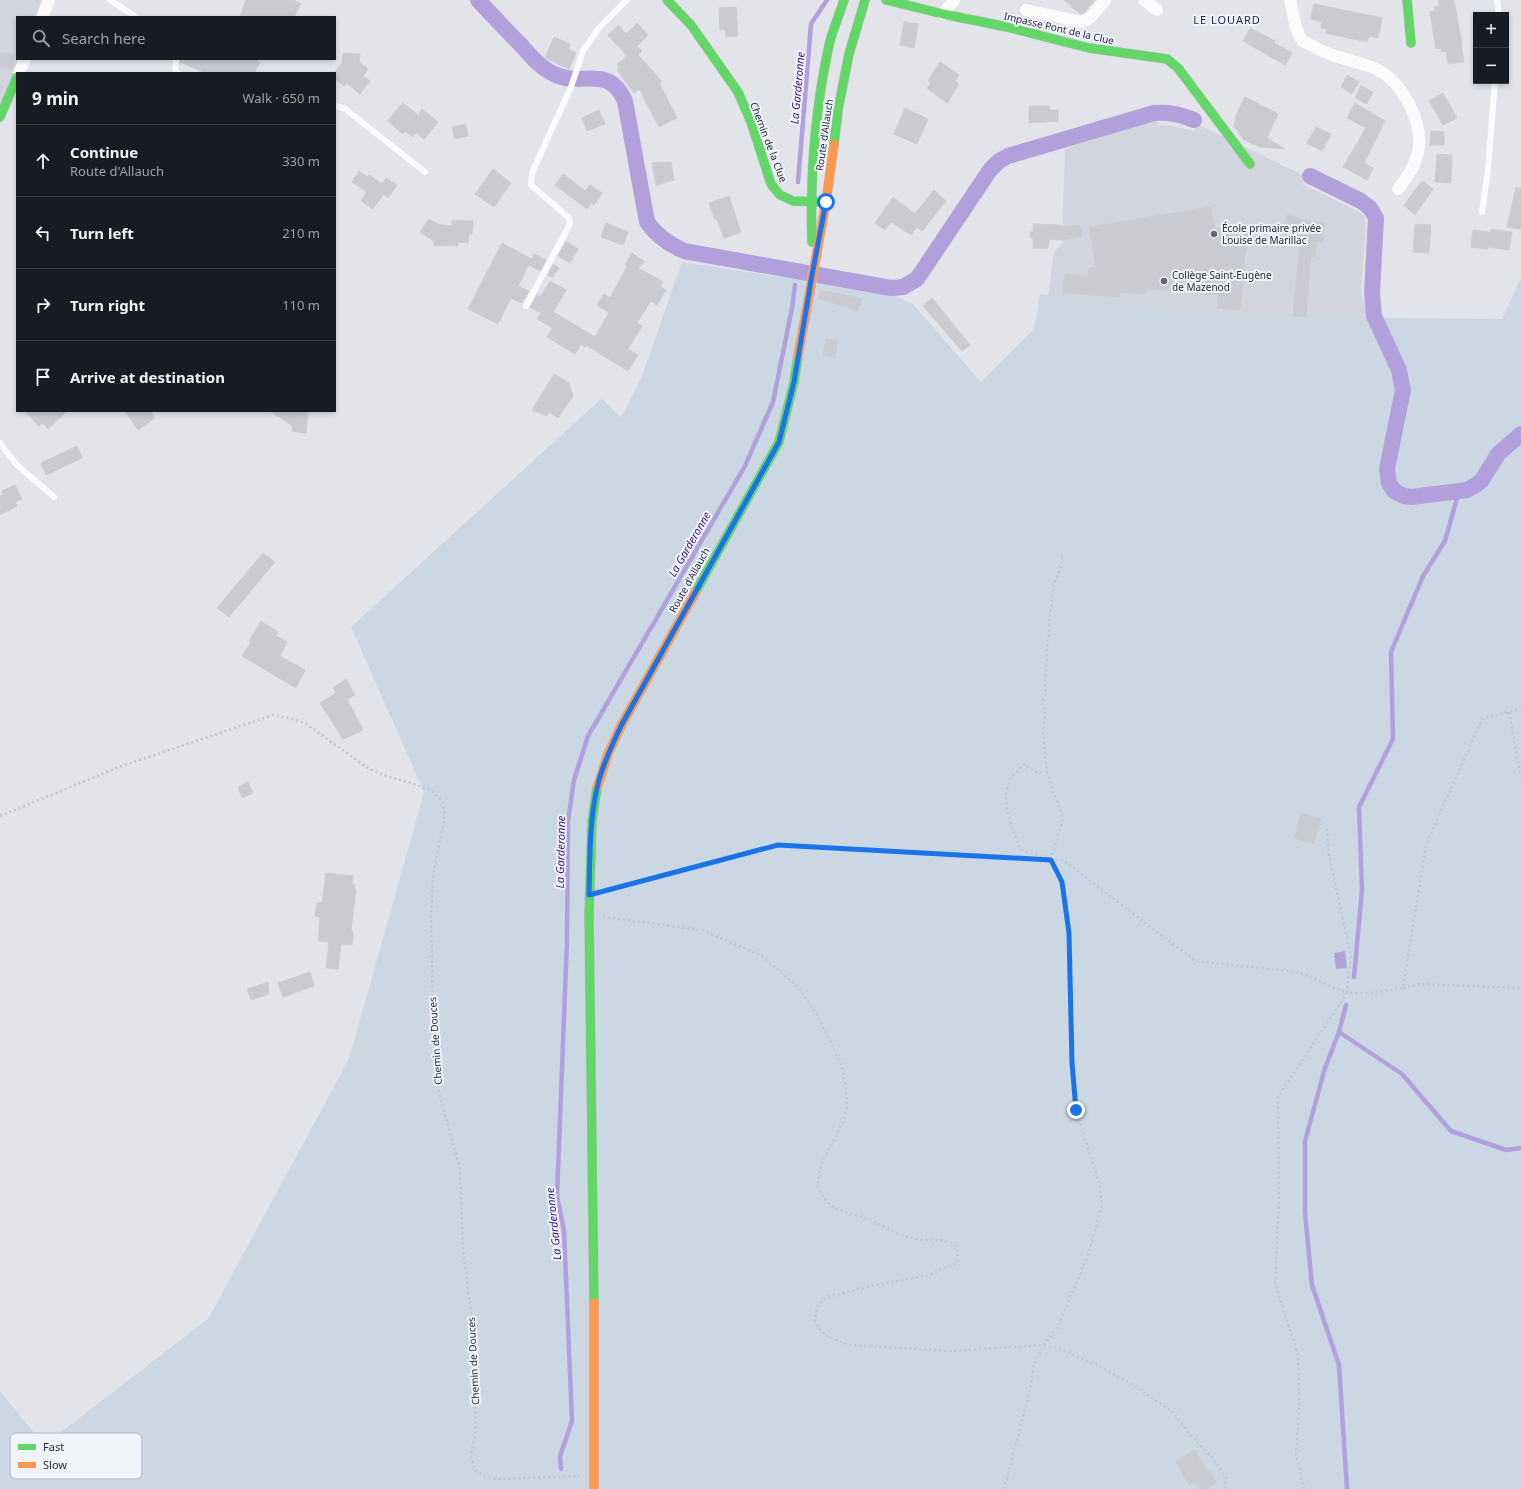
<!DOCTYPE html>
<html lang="en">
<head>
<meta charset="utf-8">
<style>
	body { margin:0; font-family:"Noto Sans",sans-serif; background:#20242c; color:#f1f3f6 }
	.controls { position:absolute; right:12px; top:12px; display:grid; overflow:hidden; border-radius:0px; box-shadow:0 2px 6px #0003 }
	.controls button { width:36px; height:36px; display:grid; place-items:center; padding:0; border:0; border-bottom:1px solid #363941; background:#171b24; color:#f1f3f6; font:20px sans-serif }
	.stop { position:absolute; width:12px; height:12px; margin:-9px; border:3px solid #1a73e8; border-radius:50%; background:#fff }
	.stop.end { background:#1a73e8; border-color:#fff; box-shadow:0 1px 4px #0008 }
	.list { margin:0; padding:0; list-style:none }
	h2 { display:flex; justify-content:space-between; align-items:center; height:52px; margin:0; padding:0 16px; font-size:17px }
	h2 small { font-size:13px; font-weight:400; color:#9ea1a6 }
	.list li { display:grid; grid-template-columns:26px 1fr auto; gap:12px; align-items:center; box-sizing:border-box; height:72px; padding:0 16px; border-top:1px solid #363941 }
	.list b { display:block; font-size:15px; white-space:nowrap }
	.list p { margin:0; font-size:13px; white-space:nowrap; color:#9ea1a6 }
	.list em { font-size:13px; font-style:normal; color:#9ea1a6 }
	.icon { flex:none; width:22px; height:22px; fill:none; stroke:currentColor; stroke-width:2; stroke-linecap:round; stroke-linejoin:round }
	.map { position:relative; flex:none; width:1521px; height:1489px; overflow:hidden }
	.search { position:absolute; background:#171b24; box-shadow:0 2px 6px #0003; left:16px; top:16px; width:320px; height:44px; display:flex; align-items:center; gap:10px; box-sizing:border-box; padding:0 14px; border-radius:0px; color:#9ea1a6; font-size:15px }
	.panel { position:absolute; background:#171b24; box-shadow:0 2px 6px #0003; left:16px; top:72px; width:320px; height:340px; border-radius:0px }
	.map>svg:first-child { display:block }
</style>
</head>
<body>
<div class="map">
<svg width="1521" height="1489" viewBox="0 0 1521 1489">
	<rect width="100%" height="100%" fill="#e3e4e9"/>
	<!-- built -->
	<g fill="#d2d5dd">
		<polygon points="0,0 43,0 37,17 17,17 17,59 19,59 0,106"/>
		<polygon points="1153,117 1160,125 1168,125 1194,131 1197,124 1305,176 1302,184 1363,214 1366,223 1361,290 1373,340 1045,320 1054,252 1062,244 1065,149"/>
	</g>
	<!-- green -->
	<polygon fill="#cbd8e4" points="682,262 890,294 912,303 981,382 1034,329 1040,294 1212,316 1502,319 1521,278 1521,1489 0,1489 0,1391 44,1445 208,1319 349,1059 424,792 351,627 602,398 621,418 642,376"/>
	<!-- water -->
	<polygon fill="#b2a0dc" points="1345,951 1347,968 1336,969 1334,953"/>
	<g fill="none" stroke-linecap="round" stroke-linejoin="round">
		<!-- stream -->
		<g stroke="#b2a0dc" stroke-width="4.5">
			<polyline points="798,182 811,24 827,0"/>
			<polyline points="1354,977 1362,890 1359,807 1393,739 1391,652 1423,576 1445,541 1459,491"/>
			<polyline points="1346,1005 1339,1032 1402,1074 1451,1131 1506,1150 1521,1148"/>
			<polyline points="1339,1032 1325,1068 1305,1141 1305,1213 1312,1285 1339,1365 1347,1489"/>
			<polyline points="561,1469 560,1456 572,1421 564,1231 557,1196 567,941 568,821 574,780 588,736 745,466 773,402 792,308 795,285"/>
		</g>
		<!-- canal -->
		<g stroke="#b2a0dc" stroke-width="16">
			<path d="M478,0C492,15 506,30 520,44C530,55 540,68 554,74C582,88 608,63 625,101L647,222C657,236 670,245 684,251L891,288L903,287L917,279L990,170L999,161L1008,156L1154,113C1169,112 1179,114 1194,120"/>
			<polyline points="1310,176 1361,201 1370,208 1376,218 1372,293 1374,316 1399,370 1403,390 1387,469 1389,483 1394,491 1404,496 1412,497 1467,490 1476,485 1482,480 1498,454 1521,434"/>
		</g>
	</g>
	<!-- building -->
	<g fill="#c9cbd0" stroke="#cbcdd2">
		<polygon points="246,0 294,0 301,4 294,17 240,17"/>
		<polygon points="1064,0 1095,0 1085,12 1081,14 1071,7 1072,6"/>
		<polygon points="1438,0 1454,0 1462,44 1461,44 1464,62 1448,64 1446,51 1442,52 1441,48 1436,49 1430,12 1435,11 1434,7 1439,6"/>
		<polygon points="1314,4 1382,18 1378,38 1369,36 1367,42 1326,33 1327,29 1321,28 1322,22 1311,19"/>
		<polygon points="736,7 738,36 726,37 725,29 720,30 719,8"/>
		<polygon points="904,22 918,24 914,48 900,45"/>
		<polygon points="637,23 648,35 637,46 642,51 638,55 662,81 659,83 677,118 659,127 639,89 634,93 617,70 619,67 617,64 627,56 608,35 618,25 626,34"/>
		<polygon points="1250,28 1275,41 1274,43 1292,53 1285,65 1243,41"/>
		<polygon points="554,37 570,44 568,49 576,53 569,69 545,58"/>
		<polygon points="0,52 14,55 12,69 0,67"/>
		<polygon points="343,53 360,54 359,62 368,69 363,76 370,81 360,94 347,83 344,86 335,79 334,73 342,63"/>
		<polygon points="180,59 252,59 260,62 255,73 206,73 180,62"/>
		<polygon points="940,62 959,75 955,81 959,84 947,103 927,88 931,83 928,81"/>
		<polygon points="1347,75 1359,82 1352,94 1341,87"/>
		<polygon points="1361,86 1373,92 1367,104 1355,98"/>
		<polygon points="1443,93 1457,118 1443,125 1429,101"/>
		<polygon points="1245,97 1278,114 1267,138 1285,149 1260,147 1244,140 1234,126 1236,116"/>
		<polygon points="403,103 418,115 422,109 438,122 424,139 416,133 413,137 405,131 403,134 387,121"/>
		<polygon points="1355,103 1385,121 1364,163 1373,168 1367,180 1343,167 1366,128 1347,118"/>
		<polygon points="1029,106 1049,106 1050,110 1058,110 1058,121 1029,123"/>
		<polygon points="905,108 928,119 917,144 894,134"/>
		<polygon points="599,110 605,124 587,131 582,118"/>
		<polygon points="466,124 468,136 455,139 452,127"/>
		<polygon points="1316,127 1331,134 1322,151 1307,143"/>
		<polygon points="1431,131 1444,132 1444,145 1430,145"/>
		<polygon points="1437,154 1452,155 1451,183 1435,182"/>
		<polygon points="671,162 674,180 656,185 652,163"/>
		<polygon points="493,169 511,183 494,207 475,194"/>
		<polygon points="359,171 368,177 369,175 382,184 386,178 397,185 388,198 383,194 373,209 361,201 367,192 352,182"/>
		<polygon points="563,174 585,191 590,185 602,193 594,205 591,203 587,209 555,185"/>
		<polygon points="1422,181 1433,189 1415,215 1404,205"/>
		<polygon points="1516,188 1521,188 1521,229 1507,227"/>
		<polygon points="934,190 946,201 922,231 917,227 911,235 891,222 885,230 875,223 893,197 915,214"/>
		<polygon points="729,196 741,232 724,238 717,219 715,220 709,203"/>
		<polygon points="1211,207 1215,228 1249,230 1246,253 1245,253 1240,310 1217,308 1218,295 1146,289 1146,294 1120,292 1120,297 1063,293 1065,274 1088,276 1089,268 1096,267 1089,227"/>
		<polygon points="1287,215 1314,222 1324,223 1322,242 1317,241 1315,257 1311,256 1306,317 1293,316 1300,241 1284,241"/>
		<polygon points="429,219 437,224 452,226 452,220 473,221 472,234 469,234 468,243 458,242 458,246 434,245 434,241 420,232"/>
		<polygon points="606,223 628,232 623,245 601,237"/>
		<polygon points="1033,224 1061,225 1061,227 1080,225 1082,236 1063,240 1049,239 1048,248 1033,248 1033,238 1030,238 1030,232 1033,232"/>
		<polygon points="1415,224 1431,225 1429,253 1413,252"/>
		<polygon points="1491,229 1512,232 1509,250 1488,247 1487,249 1471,247 1473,230 1491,232"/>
		<polygon points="566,241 578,249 570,263 558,256"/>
		<polygon points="502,243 532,259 518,286 529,291 522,303 511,298 498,324 468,309"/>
		<polygon points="632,253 645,262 638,268 663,282 660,287 666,290 657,305 651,301 637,323 642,326 628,349 638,355 628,371 586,345 585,347 581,344 575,354 547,337 553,328 537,319 541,313 530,307 537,295 540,297 550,281 566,290 553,312 595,337 609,313 597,305 604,294 610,298 627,266 625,265"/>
		<polygon points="534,254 546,260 540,271 529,265"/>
		<polygon points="553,264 559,268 553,277 548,275"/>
		<polygon points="821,290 862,299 858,311 818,298"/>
		<polygon points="932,298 970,345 962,351 923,306"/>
		<polygon points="826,339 838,340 835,358 823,355"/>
		<polygon points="554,374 569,383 573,396 558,418 549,412 547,416 532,410"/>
		<polygon points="25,411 67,411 48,429 42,423 39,426"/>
		<polygon points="125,411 150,411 155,418 138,430"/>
		<polygon points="270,411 308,411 306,433 292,431 293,426"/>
		<polygon points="77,446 82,458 46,475 41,463"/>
		<polygon points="15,485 22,499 15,502 17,506 0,515 0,496 4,495 2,491"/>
		<polygon points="263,553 275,562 229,617 217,608"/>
		<polygon points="261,621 278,632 276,636 287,642 280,656 305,670 296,688 242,656 251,642 249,641"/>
		<polygon points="346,679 355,695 347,699 363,730 343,739 320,703 336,693 333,688"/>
		<polygon points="248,782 253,793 242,798 238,787"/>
		<polygon points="1301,813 1321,819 1314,844 1294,838"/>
		<polygon points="326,873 353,876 352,884 355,884 354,889 356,889 351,931 353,932 352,945 341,944 338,969 326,968 329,942 318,941 320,917 315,916 317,903 322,903"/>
		<polygon points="310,972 314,986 283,997 278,983"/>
		<polygon points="268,982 269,994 251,1000 247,989"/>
		<polygon points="1194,1449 1208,1472 1210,1471 1217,1483 1207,1489 1200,1489 1195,1482 1189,1485 1176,1462"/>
	</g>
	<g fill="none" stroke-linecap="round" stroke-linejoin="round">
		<!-- fast casing -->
		<g stroke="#bfc1c9" stroke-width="10">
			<g id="fast">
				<polyline points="667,0 691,25 738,92 751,122 771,184 780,195 793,201 822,202"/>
				<polyline points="886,0 943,14 1007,27 1089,48 1167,59 1178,68 1250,164"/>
				<polyline points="1407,0 1411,43"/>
				<polyline points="0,117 17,77"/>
				<polyline points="834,144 838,110 849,54 865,0"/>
				<path d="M812,242C810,179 815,112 828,50C831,33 839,16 844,0"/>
				<polyline points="695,593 779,442 794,382 798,356"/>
				<polyline points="594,1303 589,915 592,821 597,788"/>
			</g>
		</g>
		<!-- slow casing -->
		<g stroke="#bfc1c9" stroke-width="10">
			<g id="slow">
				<polyline points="798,356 826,202 834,144"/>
				<polyline points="597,788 608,754 622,724 695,593"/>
				<polyline points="594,1303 594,1489"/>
			</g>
		</g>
		<!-- path -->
		<g stroke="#c4c5cc" stroke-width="2.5" stroke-dasharray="2 3" stroke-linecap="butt">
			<polyline points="1509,712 1521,777"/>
			<polyline points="1047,772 1063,819 1051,859"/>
			<polyline points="0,816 119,767 273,715 289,718 305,723 366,767 388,777 412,783 432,791 442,801 445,816 433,875 431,916 433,1012 438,1089 460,1169 463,1248 471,1313 476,1377 475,1433 471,1457 475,1470 484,1476 495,1479 579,1476"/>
			<polyline points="1051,859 1063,860 1195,961 1298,972 1347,993 1351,957 1329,855 1327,829"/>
			<polyline points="605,891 778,845 1046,859"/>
			<path d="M603,917L702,930L762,956L799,988L817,1015L841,1064L846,1086L847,1109L837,1135L824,1158L820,1170L817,1186C821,1193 825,1201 832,1206C843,1213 857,1215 870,1220C885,1226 899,1236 916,1239C931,1242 940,1237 955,1245L958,1256L956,1263L929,1275L871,1286L827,1297L817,1307L815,1320L820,1330L828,1337L850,1345L950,1351L1044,1345L1065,1351L1099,1366L1136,1387L1172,1411L1191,1436L1213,1458L1226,1477L1225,1489"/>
			<polyline points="1403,988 1419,984 1521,988"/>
			<path d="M1004,1489L1029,1394L1034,1364L1044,1345L1058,1326L1088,1255L1102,1205L1099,1183L1076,1110L1072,1063L1069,933L1062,882L1051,859L1021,850C1012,828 1000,804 1010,780C1012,775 1021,769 1025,764L1035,772H1047L1043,732L1046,710L1042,703L1046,695L1045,678L1047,660V642L1049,635L1050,616L1054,583L1062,564V554"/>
			<polyline points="1304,1489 1296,1454 1299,1407 1298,1355 1275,1283 1279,1200 1278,1097 1347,993 1371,993 1403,988 1426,845 1482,719 1521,709"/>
		</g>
		<!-- lane -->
		<g stroke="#fbfbfc" stroke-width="6">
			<polyline points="110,0 136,17"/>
			<polyline points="1497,0 1499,15"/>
			<polyline points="176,59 175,70 178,73"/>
			<polyline points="335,106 344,108 425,172"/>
			<polyline points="1482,212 1488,170 1495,81"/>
			<polyline points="526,306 570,224 569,218 531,185 532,173 571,87 583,51 599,28 627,0"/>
			<polyline points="0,443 16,464 54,497"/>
		</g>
		<!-- street -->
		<g stroke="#fbfbfc" stroke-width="12">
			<polyline points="1144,0 1157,10"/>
			<path d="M1290,0C1293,11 1295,33 1303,41C1305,43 1308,44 1311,45C1330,57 1353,60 1374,68C1402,80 1424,122 1418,152C1415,167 1407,177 1398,189"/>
			<polyline points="1026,10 1082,22 1090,18 1105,0"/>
			<polyline points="943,14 954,0"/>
			<polyline points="42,17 49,0"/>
			<polyline points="19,73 25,59"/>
		</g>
		<!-- fast -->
		<use href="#fast" stroke="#63d668" stroke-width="9"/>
		<!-- slow -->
		<use href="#slow" stroke="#ff974d" stroke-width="9"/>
	</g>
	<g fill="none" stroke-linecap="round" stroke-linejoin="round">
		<!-- route -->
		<path stroke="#1a73e8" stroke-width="5" d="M826,202L812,275L794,382L779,442L622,724C613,743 603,763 598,784C589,820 590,858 589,895L778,845L1051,860L1062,882L1069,933L1072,1063L1076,1110"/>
	</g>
	<!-- markers -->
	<g fill="#64677a" stroke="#f0f3f8" stroke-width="1.5">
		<circle cx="1214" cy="234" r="4"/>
		<circle cx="1164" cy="281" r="4"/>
	</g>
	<g text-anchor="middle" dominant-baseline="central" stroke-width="4" stroke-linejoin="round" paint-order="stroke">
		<!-- street labels -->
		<g font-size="10" fill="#1f233e" stroke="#f0f3f8">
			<text transform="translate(1059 28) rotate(13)">Impasse Pont de la Clue</text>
			<text transform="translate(824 135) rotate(-82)">Route d'Allauch</text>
			<text transform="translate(769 142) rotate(69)">Chemin de la Clue</text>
			<text transform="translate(689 580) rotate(-61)">Route d'Allauch</text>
			<text transform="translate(435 1041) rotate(-94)">Chemin de Douces</text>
			<text transform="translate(473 1361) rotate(-93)">Chemin de Douces</text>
		</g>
		<!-- poi labels -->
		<g font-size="10" fill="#1f233e" stroke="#f0f3f8" text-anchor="start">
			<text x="1222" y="228">École primaire privée<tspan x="1222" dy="12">Louise de Marillac</tspan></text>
			<text x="1172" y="275">Collège Saint-Eugène<tspan x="1172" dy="12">de Mazenod</tspan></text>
		</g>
		<!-- neighbourhood labels -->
		<g font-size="11" letter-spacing="1" fill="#1a1f51" stroke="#f0f3f8">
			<text x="1227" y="19">LE LOUARD</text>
		</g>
		<!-- water labels -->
		<g font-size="11" font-style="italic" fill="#37157e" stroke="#f0f3f8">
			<text transform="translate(797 88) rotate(-85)">La Garderonne</text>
			<text transform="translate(689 544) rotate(-60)">La Garderonne</text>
			<text transform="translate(560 852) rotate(-89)">La Garderonne</text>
			<text transform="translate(553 1224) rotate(-96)">La Garderonne</text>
		</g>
	</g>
	<!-- legend -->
	<rect x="10" y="1433" width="132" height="46" rx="6" fill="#f0f3f8" stroke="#b1b5c0" stroke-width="1"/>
	<rect x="18" y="1444" width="18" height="6" fill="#63d668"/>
	<rect x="18" y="1462" width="18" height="6" fill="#ff974d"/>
	<g font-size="11" fill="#1f233e">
		<text x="43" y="1451">Fast</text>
		<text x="43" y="1469">Slow</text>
	</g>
</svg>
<div class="controls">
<button>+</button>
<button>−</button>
</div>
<div class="stop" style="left:826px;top:202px"></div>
<div class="stop end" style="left:1076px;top:1110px"></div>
<div class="search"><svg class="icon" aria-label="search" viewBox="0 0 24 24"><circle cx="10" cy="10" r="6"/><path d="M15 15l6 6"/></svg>Search here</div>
<section class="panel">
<h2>9 min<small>Walk · 650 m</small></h2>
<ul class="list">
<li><svg class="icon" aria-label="ahead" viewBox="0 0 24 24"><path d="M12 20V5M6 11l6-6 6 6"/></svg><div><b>Continue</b><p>Route d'Allauch</p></div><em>330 m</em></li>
<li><svg class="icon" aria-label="left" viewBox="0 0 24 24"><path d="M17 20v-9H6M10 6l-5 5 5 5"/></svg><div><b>Turn left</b></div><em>210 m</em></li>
<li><svg class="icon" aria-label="right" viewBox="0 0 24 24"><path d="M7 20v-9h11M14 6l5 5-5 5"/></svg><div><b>Turn right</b></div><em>110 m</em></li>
<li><svg class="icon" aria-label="arrive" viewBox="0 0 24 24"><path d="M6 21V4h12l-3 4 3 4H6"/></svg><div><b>Arrive at destination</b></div></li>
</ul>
</section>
</div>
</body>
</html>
